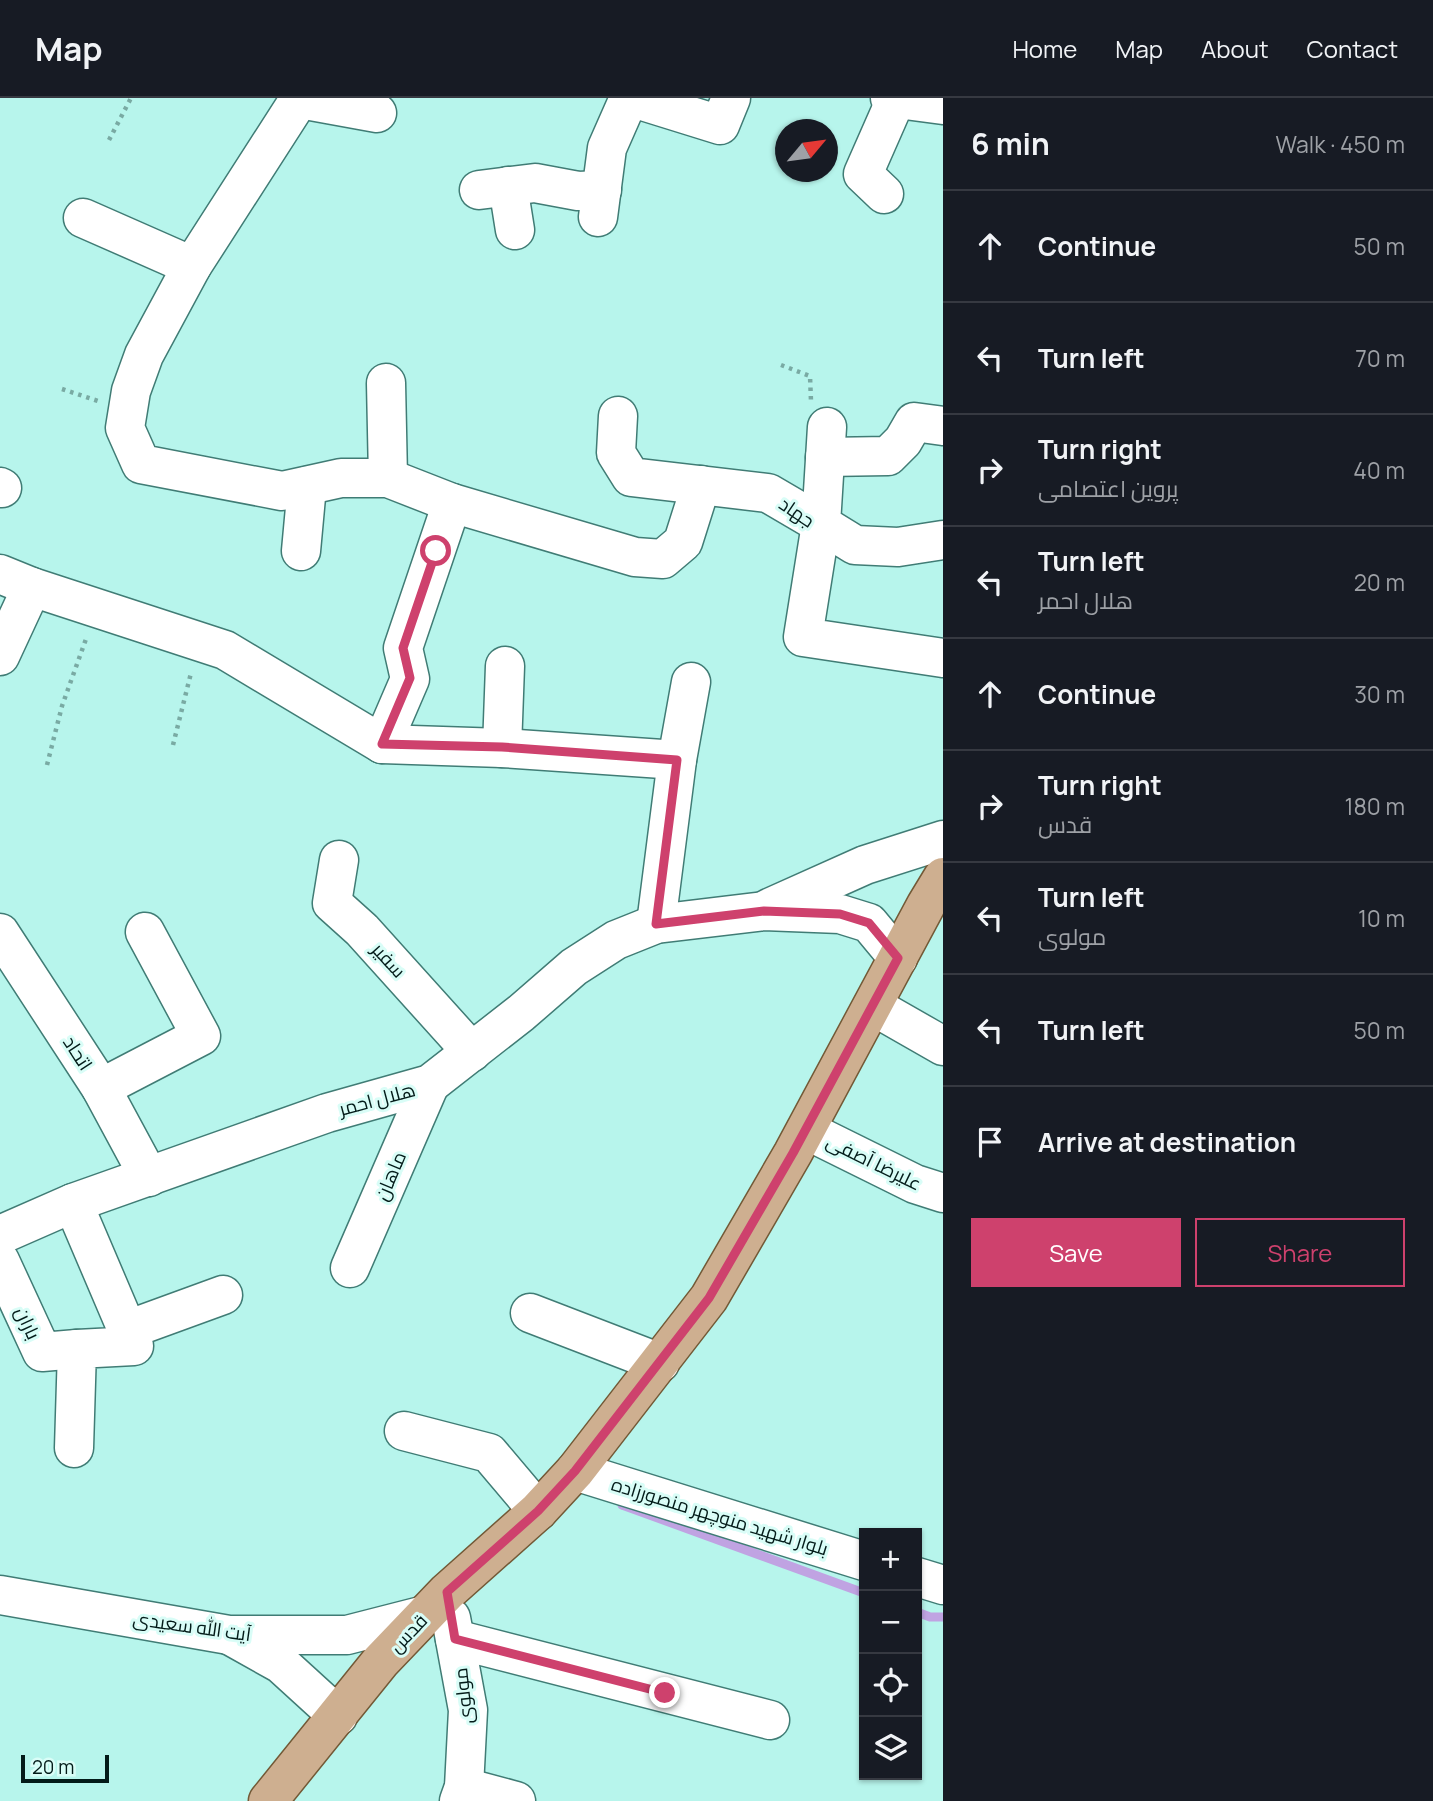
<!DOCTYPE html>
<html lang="en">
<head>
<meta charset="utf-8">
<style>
	body { margin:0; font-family:Manrope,Cairo,sans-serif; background:#20242c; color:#f1f3f6 }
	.controls { position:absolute; right:21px; bottom:21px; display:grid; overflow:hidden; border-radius:0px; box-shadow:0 2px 5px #0004 }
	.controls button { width:63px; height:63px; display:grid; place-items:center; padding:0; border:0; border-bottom:2px solid #363941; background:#171b24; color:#f1f3f6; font:35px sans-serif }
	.compass { position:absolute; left:775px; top:21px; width:63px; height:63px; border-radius:50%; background:#171b24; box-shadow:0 2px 5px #0004; rotate:61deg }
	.scale { position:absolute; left:21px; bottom:18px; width:88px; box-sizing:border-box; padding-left:7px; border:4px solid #031b19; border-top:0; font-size:19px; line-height:24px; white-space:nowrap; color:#031b19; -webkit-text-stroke:5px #d9fdf7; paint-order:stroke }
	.stop { position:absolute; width:21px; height:21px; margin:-16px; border:5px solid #ce416d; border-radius:50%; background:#fff }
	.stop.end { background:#ce416d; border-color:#fff; box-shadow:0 2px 7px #0008 }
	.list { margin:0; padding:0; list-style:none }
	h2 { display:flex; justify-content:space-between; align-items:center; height:91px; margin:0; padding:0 28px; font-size:30px }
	h2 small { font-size:23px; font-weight:400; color:#9ea1a6 }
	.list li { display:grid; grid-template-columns:46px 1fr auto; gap:21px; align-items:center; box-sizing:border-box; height:112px; padding:0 28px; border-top:2px solid #363941 }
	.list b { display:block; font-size:26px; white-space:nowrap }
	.list p { margin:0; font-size:23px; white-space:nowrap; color:#9ea1a6 }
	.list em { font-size:23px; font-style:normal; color:#9ea1a6 }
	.actions { display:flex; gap:14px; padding:21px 28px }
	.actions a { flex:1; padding:16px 0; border:2px solid #ce416d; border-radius:0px; text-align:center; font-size:24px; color:#ce416d }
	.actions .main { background:#ce416d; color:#fff }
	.icon { flex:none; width:38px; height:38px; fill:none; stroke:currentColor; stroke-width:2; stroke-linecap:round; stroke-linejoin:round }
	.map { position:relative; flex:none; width:943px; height:1703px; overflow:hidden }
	header { display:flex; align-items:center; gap:42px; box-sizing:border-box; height:98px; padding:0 35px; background:#171b24; border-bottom:2px solid #363941 }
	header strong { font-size:33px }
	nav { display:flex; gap:38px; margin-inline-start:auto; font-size:24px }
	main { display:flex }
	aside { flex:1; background:#171b24 }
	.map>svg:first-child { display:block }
</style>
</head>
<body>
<header>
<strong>Map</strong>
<nav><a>Home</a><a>Map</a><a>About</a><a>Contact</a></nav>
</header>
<main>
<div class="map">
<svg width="943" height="1703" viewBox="0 0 943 1703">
	<rect width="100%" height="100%" fill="#b7f5ec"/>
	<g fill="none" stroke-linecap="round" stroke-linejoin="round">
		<!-- stream -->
		<g stroke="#c0a3e2" stroke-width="9">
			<polyline points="622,1407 864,1495"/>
			<polyline points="917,1514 930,1519 943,1519"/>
		</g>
		<!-- minor casing -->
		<g stroke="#407c75" stroke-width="41">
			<g id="minor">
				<polyline points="300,0 192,168 144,257 131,293 125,330 141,366 282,393 341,380 388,380 452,405 635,459 663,461 683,444 701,387"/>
				<polyline points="633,0 720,27 731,0"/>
				<polyline points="890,0 943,7"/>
				<polyline points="300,1 377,15"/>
				<polyline points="508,88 515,132"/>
				<polyline points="479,92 535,85 578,93 602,92"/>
				<polyline points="884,96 863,76 896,1"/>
				<polyline points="598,119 607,50 629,0"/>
				<polyline points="83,120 192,168"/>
				<polyline points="386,285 388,380"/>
				<polyline points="618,318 616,355 631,379 768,395 821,426 803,539 943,560"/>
				<polyline points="827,329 821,426 855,447 898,449 943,442"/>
				<polyline points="825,359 888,358 903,343 914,324 943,328"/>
				<polyline points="0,389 2,390"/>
				<polyline points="301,453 307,388"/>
				<polyline points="0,476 32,489 225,552 382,646 502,650 677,662"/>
				<polyline points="0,558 32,489"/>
				<polyline points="382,646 410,581 403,550 452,405"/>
				<polyline points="502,650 505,568"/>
				<polyline points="339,762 332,805 362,832 472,954"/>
				<polyline points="769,810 865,767 943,742"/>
				<polyline points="656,826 677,662 691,584"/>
				<polyline points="0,835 101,990 149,1079"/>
				<polyline points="873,908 943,948"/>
				<polyline points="101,990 201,938 145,834"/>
				<polyline points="806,1032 915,1086 943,1095"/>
				<polyline points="73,1105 134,1248 77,1251 74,1350"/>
				<polyline points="0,1137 73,1105 327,1015 430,986 521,915 574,869 616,842 656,826 764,813 840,816 869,825 898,860"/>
				<polyline points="0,1163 42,1254 77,1251"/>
				<polyline points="350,1170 430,986"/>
				<polyline points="530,1215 660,1265"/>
				<polyline points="127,1232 223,1197"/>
				<polyline points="404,1333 489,1355 538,1413"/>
				<polyline points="575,1373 864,1463"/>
				<polyline points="917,1479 943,1487"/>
				<polyline points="0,1497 229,1537 347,1537 425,1517"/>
				<polyline points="451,1520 468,1612 464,1689 459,1703"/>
				<polyline points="231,1538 281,1566 338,1618"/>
				<polyline points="455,1541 770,1622"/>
				<polyline points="464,1689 516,1703"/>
			</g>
		</g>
		<!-- major casing -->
		<g stroke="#725936" stroke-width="41">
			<polyline id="major" points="268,1703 381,1563 447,1494 538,1413 575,1373 709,1200 793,1055 926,807 943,779"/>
		</g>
		<!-- path -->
		<g stroke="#79aaa3" stroke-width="4.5" stroke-dasharray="3.5 5" stroke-linecap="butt">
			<polyline points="109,42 131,0"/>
			<polyline points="781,267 810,278 811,303"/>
			<polyline points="62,291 98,303"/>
			<polyline points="173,647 191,575"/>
			<polyline points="47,667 62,608 86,541"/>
		</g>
		<!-- minor -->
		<use href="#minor" stroke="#fff" stroke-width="38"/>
		<!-- major -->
		<use href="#major" stroke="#ceaf90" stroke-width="38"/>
	</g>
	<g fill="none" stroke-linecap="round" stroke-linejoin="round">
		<!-- route -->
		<polyline stroke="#ce416d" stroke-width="9" points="436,453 403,550 410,580 382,646 502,649 677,662 656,826 764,813 840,816 869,825 898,860 793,1055 709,1200 575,1373 538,1413 447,1494 455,1541 665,1595"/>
	</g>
	<g text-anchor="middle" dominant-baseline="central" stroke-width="6" stroke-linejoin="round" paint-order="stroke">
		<!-- street labels -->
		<g font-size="19" fill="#031b19" stroke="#d9fdf7">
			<text transform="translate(797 414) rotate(34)">جهاد</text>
			<text transform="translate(389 862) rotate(48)">سفیر</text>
			<text transform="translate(78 955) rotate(57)">اتحاد</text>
			<text transform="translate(377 1001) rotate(-15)">هلال احمر</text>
			<text transform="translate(874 1064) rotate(26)">علیرضا آصفی</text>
			<text transform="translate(390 1078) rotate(-67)">ماهان</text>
			<text transform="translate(28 1225) rotate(65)">باران</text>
			<text transform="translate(720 1418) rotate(17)">بلوار شهید منوچهر منصورزاده</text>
			<text transform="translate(192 1528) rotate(8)">آیت الله سعیدی</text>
			<text transform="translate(408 1535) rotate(-46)">قدس</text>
			<text transform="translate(463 1598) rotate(-96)">مولوی</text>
		</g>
	</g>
</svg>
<div class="controls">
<button>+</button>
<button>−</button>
<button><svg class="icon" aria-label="locate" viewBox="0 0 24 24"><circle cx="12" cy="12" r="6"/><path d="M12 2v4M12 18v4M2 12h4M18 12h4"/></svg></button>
<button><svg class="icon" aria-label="layers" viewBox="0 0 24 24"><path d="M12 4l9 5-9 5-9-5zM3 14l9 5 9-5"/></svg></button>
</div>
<svg class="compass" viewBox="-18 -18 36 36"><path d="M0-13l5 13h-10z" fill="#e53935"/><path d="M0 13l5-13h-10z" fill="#9ea1a6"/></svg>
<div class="scale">20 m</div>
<div class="stop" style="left:436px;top:453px"></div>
<div class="stop end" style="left:665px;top:1595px"></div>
</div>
<aside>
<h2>6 min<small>Walk · 450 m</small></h2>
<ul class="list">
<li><svg class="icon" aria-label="ahead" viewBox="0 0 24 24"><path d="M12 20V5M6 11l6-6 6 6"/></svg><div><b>Continue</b></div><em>50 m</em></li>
<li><svg class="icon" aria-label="left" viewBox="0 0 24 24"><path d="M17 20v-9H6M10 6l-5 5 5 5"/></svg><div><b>Turn left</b></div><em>70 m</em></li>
<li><svg class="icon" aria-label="right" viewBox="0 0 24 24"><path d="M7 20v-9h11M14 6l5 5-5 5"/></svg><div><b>Turn right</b><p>پروین اعتصامی</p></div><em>40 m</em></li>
<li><svg class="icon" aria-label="left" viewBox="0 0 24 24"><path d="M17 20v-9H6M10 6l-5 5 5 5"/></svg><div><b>Turn left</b><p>هلال احمر</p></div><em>20 m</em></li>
<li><svg class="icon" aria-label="ahead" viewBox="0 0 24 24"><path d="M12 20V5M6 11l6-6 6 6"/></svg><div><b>Continue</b></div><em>30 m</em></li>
<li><svg class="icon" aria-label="right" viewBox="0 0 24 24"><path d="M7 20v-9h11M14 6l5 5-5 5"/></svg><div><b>Turn right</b><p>قدس</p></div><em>180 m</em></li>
<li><svg class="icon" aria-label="left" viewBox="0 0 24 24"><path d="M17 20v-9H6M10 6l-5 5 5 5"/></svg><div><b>Turn left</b><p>مولوی</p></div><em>10 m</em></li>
<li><svg class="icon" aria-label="left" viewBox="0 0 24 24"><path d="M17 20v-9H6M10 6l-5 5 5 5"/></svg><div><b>Turn left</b></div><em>50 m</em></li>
<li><svg class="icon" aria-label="arrive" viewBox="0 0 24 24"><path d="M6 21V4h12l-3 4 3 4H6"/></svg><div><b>Arrive at destination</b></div></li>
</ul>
<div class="actions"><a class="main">Save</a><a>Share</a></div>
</aside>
</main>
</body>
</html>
